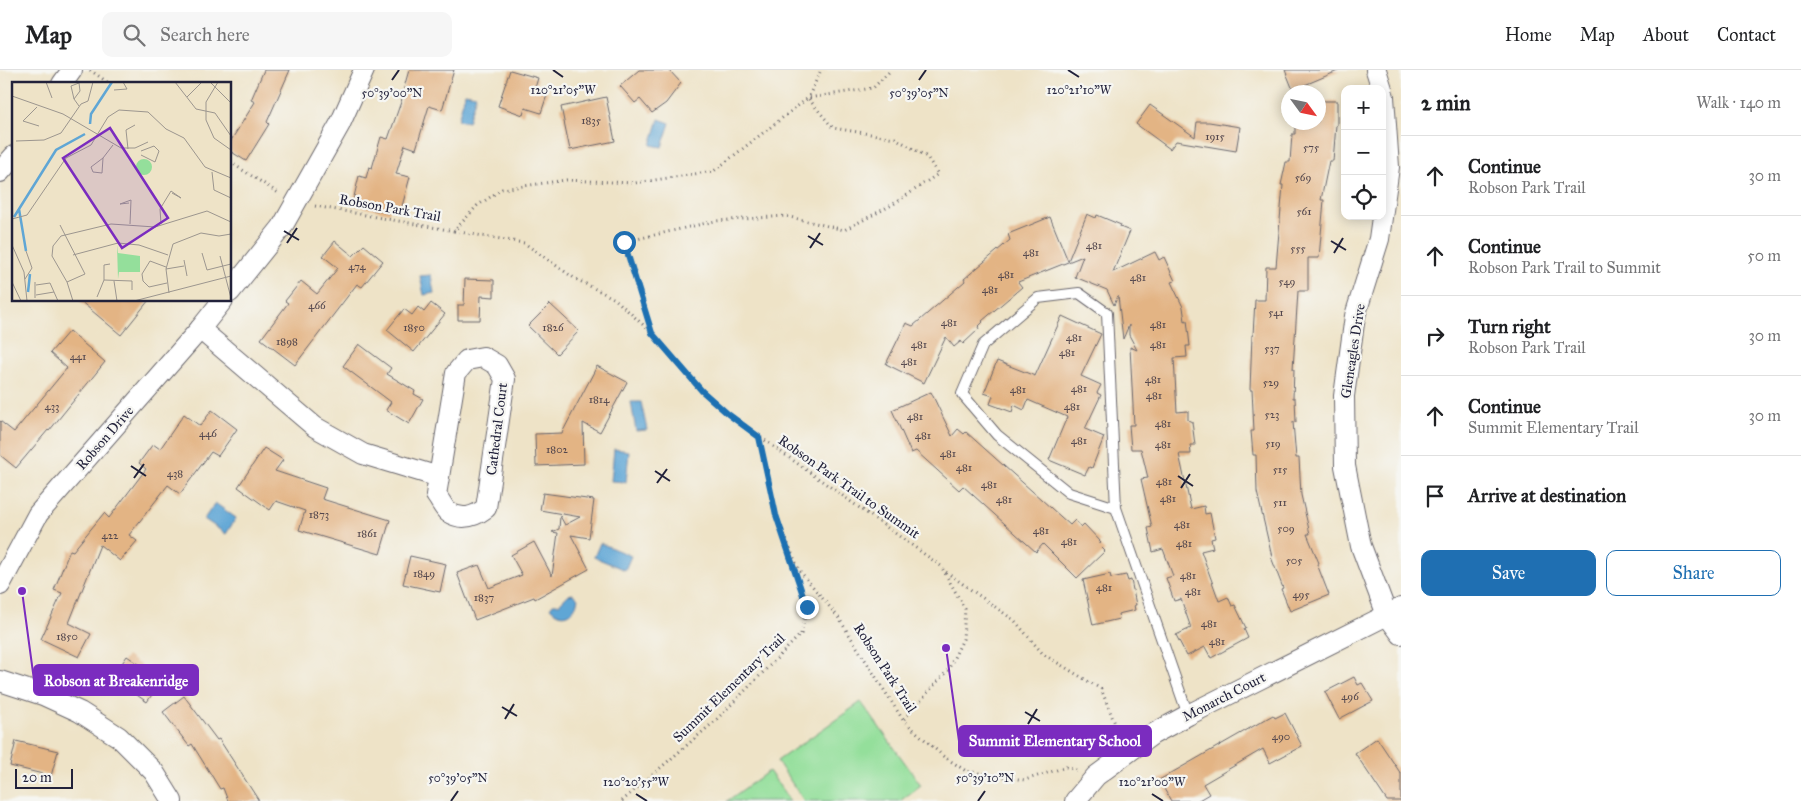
<!DOCTYPE html>
<html lang="en">
<head>
<meta charset="utf-8">
<style>
	body { margin:0; font-family:"IM FELL Great Primer",serif; background:#f6f6f6; color:#202124 }
	.controls { position:absolute; right:15px; top:15px; display:grid; overflow:hidden; border-radius:10px; box-shadow:0 2px 12px #0003 }
	.controls button { width:45px; height:45px; display:grid; place-items:center; padding:0; border:0; border-bottom:1px solid #e0e0e0; background:#fff; color:#202124; font:25px sans-serif }
	.compass { position:absolute; left:1281px; top:15px; width:45px; height:45px; border-radius:50%; background:#fff; box-shadow:0 2px 12px #0003; rotate:123deg }
	.scale { position:absolute; left:15px; bottom:12px; width:58px; box-sizing:border-box; padding-left:5px; border:2px solid #22223b; border-top:0; font-size:14px; line-height:18px; white-space:nowrap; color:#22223b; -webkit-text-stroke:4px #f6f6f2; paint-order:stroke }
	.stop { position:absolute; width:15px; height:15px; margin:-11px; border:4px solid #1f6fb2; border-radius:50%; background:#fff }
	.stop.end { background:#1f6fb2; border-color:#fff; box-shadow:0 1px 5px #0008 }
	.list { margin:0; padding:0; list-style:none }
	h2 { display:flex; justify-content:space-between; align-items:center; height:65px; margin:0; padding:0 20px; font-size:21px }
	h2 small { font-size:16px; font-weight:400; color:#757577 }
	.list li { display:grid; grid-template-columns:32px 1fr auto; gap:15px; align-items:center; box-sizing:border-box; height:80px; padding:0 20px; border-top:1px solid #e0e0e0 }
	.list b { display:block; font-size:19px; white-space:nowrap }
	.list p { margin:0; font-size:16px; white-space:nowrap; color:#757577 }
	.list em { font-size:16px; font-style:normal; color:#757577 }
	.actions { display:flex; gap:10px; padding:15px 20px }
	.actions a { flex:1; padding:11px 0; border:1px solid #1f6fb2; border-radius:10px; text-align:center; font-size:18px; color:#1f6fb2 }
	.actions .main { background:#1f6fb2; color:#fff }
	.icon { flex:none; width:28px; height:28px; fill:none; stroke:currentColor; stroke-width:2; stroke-linecap:round; stroke-linejoin:round }
	.map { position:relative; flex:none; width:1401px; height:731px; overflow:hidden }
	header { display:flex; align-items:center; gap:30px; box-sizing:border-box; height:70px; padding:0 25px; background:#fff; border-bottom:1px solid #e0e0e0 }
	header strong { font-size:24px }
	nav { display:flex; gap:28px; margin-inline-start:auto; font-size:18px }
	.search { width:350px; height:45px; background:#f6f6f6; display:flex; align-items:center; gap:12px; box-sizing:border-box; padding:0 18px; border-radius:10px; color:#757577; font-size:19px }
	main { display:flex }
	aside { flex:1; background:#fff }
	.map>svg:first-child { display:block }
</style>
</head>
<body>
<header>
<strong>Map</strong>
<div class="search"><svg class="icon" aria-label="search" viewBox="0 0 24 24"><circle cx="10" cy="10" r="6"/><path d="M15 15l6 6"/></svg>Search here</div>
<nav><a>Home</a><a>Map</a><a>About</a><a>Contact</a></nav>
</header>
<main>
<div class="map">
<svg width="1401" height="731" viewBox="0 0 1401 731">
	<rect width="100%" height="100%" fill="#f6f6f2"/>
	<filter id="ink" filterUnits="userSpaceOnUse"><feTurbulence type="fractalNoise" baseFrequency=".02" numOctaves="2"/><feDisplacementMap in="SourceGraphic" scale="10" xChannelSelector="R" yChannelSelector="G"/><feConvolveMatrix kernelMatrix="1 2 1 2 8 2 1 2 1" color-interpolation-filters="sRGB"/></filter>
	<filter id="wash" filterUnits="userSpaceOnUse"><feTurbulence type="fractalNoise" baseFrequency=".0096" numOctaves="4" result="noise"/><feDisplacementMap in="SourceGraphic" scale="20" xChannelSelector="R" yChannelSelector="G"/><feGaussianBlur stdDeviation="1.12" result="paint"/><feColorMatrix in="noise" values="0 0 0 0 0 0 0 0 0 0 0 0 0 0 0 0 0 1.4 0 .05"/><feComposite in="paint" operator="in"/></filter>
	<g filter="url(#wash)">
		<rect width="100%" height="100%" fill="#eee3c7"/>
		<!-- green -->
		<g fill="#94df9b" stroke="#5b806b">
			<polygon points="861,632 921,715 900,731 804,731 777,691"/>
			<polygon points="769,701 790,731 727,731"/>
		</g>
		<!-- water -->
		<g fill="#5fa6d5" stroke="#406488">
			<polygon points="465,23 476,25 468,52 458,50"/>
			<polygon points="659,49 670,53 662,77 651,75"/>
			<polygon points="431,205 434,223 424,225 420,206"/>
			<polygon points="631,332 641,332 647,360 636,361"/>
			<polygon points="614,379 629,381 626,412 611,411"/>
			<polygon points="215,433 236,448 226,464 204,449"/>
			<polygon points="600,473 631,486 625,500 594,487"/>
			<path d="M573,524L578,528C576,544 563,551 550,538L553,534H559L568,525Z"/>
		</g>
		<g id="blocks">
			<!-- building -->
			<g fill="#e3b484">
				<polygon points="264,0 290,0 267,52 269,54 246,91 230,81 230,72 255,32 251,30"/>
				<polygon points="409,0 454,0 442,40 429,36 416,79 405,75 396,104 410,107 401,140 390,137 389,143 352,135 359,106 366,108 369,97 372,98 381,67 388,69 402,29 401,28"/>
				<polygon points="510,0 538,8 535,18 548,22 541,43 525,38 523,45 498,36"/>
				<polygon points="639,0 669,0 681,13 666,33 652,43 640,29 635,33 620,16"/>
				<polygon points="1285,0 1340,0 1293,20"/>
				<polygon points="606,27 615,71 570,80 561,37"/>
				<polygon points="1318,31 1337,31 1337,55 1336,55 1333,91 1329,91 1321,130 1324,130 1319,188 1308,188 1308,221 1298,221 1293,299 1294,299 1293,328 1295,328 1296,352 1293,352 1296,388 1299,388 1301,425 1310,464 1307,464 1319,493 1317,494 1329,525 1290,541 1281,519 1283,518 1271,487 1272,487 1257,422 1256,385 1253,385 1251,361 1254,361 1252,320 1250,320 1252,265 1253,265 1255,230 1265,230 1266,197 1276,197 1283,115 1281,115 1286,92 1290,92 1292,64 1295,64 1295,52 1318,52"/>
				<polygon points="1150,35 1195,67 1197,52 1209,52 1240,57 1236,81 1176,71 1170,79 1136,54"/>
				<polygon points="1087,144 1096,148 1097,145 1121,155 1120,157 1130,161 1113,202 1155,182 1159,190 1164,187 1175,211 1171,212 1183,237 1185,251 1187,250 1190,276 1186,276 1187,287 1174,288 1177,342 1188,341 1188,350 1192,352 1195,375 1190,375 1191,384 1179,384 1191,439 1204,436 1205,444 1210,443 1215,468 1211,469 1213,478 1201,481 1219,531 1228,527 1232,536 1235,535 1246,558 1244,559 1248,568 1211,588 1205,577 1187,586 1176,565 1191,558 1181,529 1174,531 1166,508 1173,506 1163,479 1153,482 1148,458 1152,457 1141,409 1148,408 1141,379 1131,379 1129,355 1134,355 1130,277 1137,280 1129,265 1129,255 1123,269 1118,226 1114,235 1107,220 1075,207 1083,186 1018,212 1022,217 982,251 983,252 978,257 979,259 963,274 961,271 954,277 946,267 924,313 886,294 906,253 913,256 965,211 964,209 1010,170 1008,164 1050,147 1068,191"/>
				<polygon points="335,171 353,186 364,175 383,191 362,217 357,214 295,295 261,269 288,233 285,231 301,211 317,224 338,198 323,186"/>
				<polygon points="465,209 494,210 494,227 481,226 480,250 458,250 458,235 464,235"/>
				<polygon points="79,230 149,230 121,265"/>
				<polygon points="431,233 445,244 414,282 387,260 404,239 412,245 418,237 424,242"/>
				<polygon points="550,234 579,261 557,284 528,256"/>
				<polygon points="1062,246 1101,264 1081,306 1101,315 1097,323 1101,325 1085,359 1104,367 1092,398 1089,397 1085,405 1049,390 1067,347 1028,330 1024,340 1014,335 1012,342 990,334 993,326 984,323 997,291 1035,306"/>
				<polygon points="69,261 105,292 49,361 48,360 16,398 0,385 0,351 14,362 67,298 50,283"/>
				<polygon points="359,274 391,298 387,304 415,321 414,324 423,329 409,354 386,340 391,332 343,296"/>
				<polygon points="597,296 627,312 600,362 583,353 584,394 536,396 535,364 562,363"/>
				<polygon points="931,322 952,366 958,359 964,364 966,362 1070,455 1075,450 1081,457 1084,454 1101,472 1098,474 1105,481 1077,508 1043,474 1036,482 963,416 959,420 916,381 911,383 892,340"/>
				<polygon points="212,340 237,359 218,386 211,382 180,424 168,415 129,465 137,471 120,491 100,475 69,553 91,564 79,587 41,569 62,523 54,520 70,480 73,481 104,443 109,448 146,399 139,393 153,374 160,379 184,344 200,356"/>
				<polygon points="264,378 283,390 275,401 326,418 322,429 390,450 380,484 299,460 305,441 276,431 270,440 238,417"/>
				<polygon points="543,423 594,430 589,468 571,465 589,499 535,529 534,527 475,550 457,503 479,495 489,518 522,505 511,485 534,472 552,506 558,463 552,462 559,459 560,446 565,455 580,447 540,440"/>
				<polygon points="410,486 446,494 440,522 403,514"/>
				<polygon points="1110,504 1111,508 1126,505 1128,511 1131,510 1136,535 1134,535 1135,540 1118,544 1119,549 1093,555 1083,510"/>
				<polygon points="127,586 162,610 147,632 112,608"/>
				<polygon points="1354,607 1358,615 1362,613 1373,631 1339,649 1325,622"/>
				<polygon points="184,626 217,670 219,669 259,731 228,731 223,718 220,719 192,674 189,676 163,642"/>
				<polygon points="1285,643 1302,676 1270,693 1263,679 1203,714 1209,724 1197,731 1171,731 1159,710 1273,645 1275,648"/>
				<polygon points="1377,668 1401,704 1401,731 1387,731 1355,683"/>
				<polygon points="16,671 58,681 51,706 10,696"/>
			</g>
		</g>
	</g>
	<g filter="url(#ink)">
		<use href="#blocks" fill-opacity="0" stroke="#69666c" stroke-width="1"/>
		<g fill="none" stroke-linecap="round" stroke-linejoin="round">
			<!-- service casing -->
			<g stroke="#69666c" stroke-width="12">
				<polyline id="service" points="1116,438 1107,243 1079,223 1038,228 983,275 962,324 997,365 1069,423 1116,438 1188,645"/>
			</g>
			<!-- minor casing -->
			<g stroke="#69666c" stroke-width="22">
				<g id="minor">
					<polyline points="1376,0 1382,19"/>
					<polyline points="62,14 72,0"/>
					<polyline points="1382,21 1384,27 1389,97 1379,169 1355,246 1344,326 1345,396 1361,476 1387,545 1401,564"/>
					<polyline points="0,102 14,86"/>
					<polyline points="230,222 282,157 340,54 364,0"/>
					<path d="M200,259L315,357L363,384L439,407L436,425C440,430 444,439 448,442C462,451 474,447 486,438L505,309L497,295L483,287L467,290L456,303L439,407"/>
					<polyline points="0,515 38,444 200,259 223,230"/>
					<polyline points="0,611 43,625 80,642 119,667 154,702 172,731"/>
					<polyline points="1075,731 1096,706 1153,664 1188,645 1401,538"/>
				</g>
			</g>
			<!-- path -->
			<g stroke="#69666c" stroke-width="3" stroke-dasharray="1 4" stroke-linecap="butt">
				<polyline points="90,0 110,14"/>
				<polyline points="230,92 280,124"/>
				<polyline points="315,136 454,161 477,136 502,119 566,110 635,113 714,101 808,28 873,18 891,0"/>
				<polyline points="454,161 524,173 574,208 615,229 652,263 702,321 728,344 941,496 965,539 963,569 948,600 903,650"/>
				<polyline points="652,262 624,172 715,151 786,146 844,160 892,135 938,104 927,87 895,68 833,58 808,28 821,0"/>
				<polyline points="759,368 776,445 799,500 838,547 903,650 943,686 966,701 1025,710 1066,697 1076,700"/>
				<polyline points="946,502 1015,551 1043,584 1101,619 1120,666"/>
				<polyline points="622,731 715,651 801,564 807,537 785,471"/>
			</g>
			<!-- service -->
			<use href="#service" stroke="#fff" stroke-width="10"/>
			<!-- minor -->
			<use href="#minor" stroke="#fff" stroke-width="20"/>
		</g>
	</g>
	<g fill="none" stroke-linecap="round" stroke-linejoin="round" filter="url(#ink)">
		<!-- route -->
		<polyline stroke="#1f6fb2" stroke-width="6" points="624,172 652,263 702,321 728,344 759,367 776,445 807,537"/>
	</g>
	<!-- ticks -->
	<path fill="none" stroke="#22223b" stroke-width="2" d="M553,0L563,7M1068,0L1079,7M392,10L399,0M919,10L926,0M284,161L299,170M808,166L823,175M1331,171L1346,180M287,173L297,158M810,178L820,163M1334,183L1343,168M131,396L146,406M655,401L670,411M1178,406L1193,416M134,408L144,394M657,413L667,399M1181,418L1190,404M502,637L517,646M1025,642L1040,651M505,649L514,634M1028,654L1037,639M636,724L647,731M1152,724L1163,731M451,731L458,721M978,731L985,721"/>
	<g text-anchor="middle" dominant-baseline="central" stroke-width="4.5" stroke-linejoin="round" paint-order="stroke">
		<!-- number labels -->
		<g font-size="11" fill="#52464d">
			<text x="591" y="50">1835</text>
			<text x="1215" y="66">1915</text>
			<text x="1311" y="77">575</text>
			<text x="1303" y="107">569</text>
			<text x="1304" y="141">561</text>
			<text x="1094" y="175">481</text>
			<text x="1298" y="178">555</text>
			<text x="1031" y="182">481</text>
			<text x="357" y="196">474</text>
			<text x="1006" y="204">481</text>
			<text x="1138" y="207">481</text>
			<text x="1287" y="211">549</text>
			<text x="990" y="219">481</text>
			<text x="317" y="235">466</text>
			<text x="1276" y="242">541</text>
			<text x="949" y="252">481</text>
			<text x="1158" y="254">481</text>
			<text x="414" y="257">1850</text>
			<text x="553" y="257">1826</text>
			<text x="1074" y="267">481</text>
			<text x="287" y="271">1898</text>
			<text x="919" y="274">481</text>
			<text x="1158" y="274">481</text>
			<text x="1272" y="278">537</text>
			<text x="1067" y="282">481</text>
			<text x="78" y="286">441</text>
			<text x="909" y="291">481</text>
			<text x="1153" y="309">481</text>
			<text x="1271" y="312">529</text>
			<text x="1079" y="318">481</text>
			<text x="1018" y="319">481</text>
			<text x="1154" y="325">481</text>
			<text x="599" y="329">1814</text>
			<text x="52" y="336">433</text>
			<text x="1072" y="336">481</text>
			<text x="1272" y="344">523</text>
			<text x="915" y="346">481</text>
			<text x="1163" y="353">481</text>
			<text x="208" y="363">446</text>
			<text x="923" y="365">481</text>
			<text x="1079" y="370">481</text>
			<text x="1273" y="373">519</text>
			<text x="1163" y="374">481</text>
			<text x="557" y="379">1802</text>
			<text x="948" y="383">481</text>
			<text x="964" y="397">481</text>
			<text x="1280" y="399">515</text>
			<text x="175" y="403">438</text>
			<text x="1164" y="411">481</text>
			<text x="989" y="414">481</text>
			<text x="1168" y="428">481</text>
			<text x="1004" y="429">481</text>
			<text x="1280" y="432">511</text>
			<text x="319" y="444">1873</text>
			<text x="1182" y="454">481</text>
			<text x="1286" y="458">509</text>
			<text x="1041" y="460">481</text>
			<text x="367" y="463">1861</text>
			<text x="110" y="465">422</text>
			<text x="1069" y="471">481</text>
			<text x="1184" y="473">481</text>
			<text x="1294" y="490">505</text>
			<text x="424" y="503">1849</text>
			<text x="1188" y="505">481</text>
			<text x="1104" y="517">481</text>
			<text x="1193" y="521">481</text>
			<text x="1301" y="524">495</text>
			<text x="484" y="527">1837</text>
			<text x="1209" y="553">481</text>
			<text x="67" y="566">1850</text>
			<text x="1217" y="571">481</text>
			<text x="1350" y="626">496</text>
			<text x="1281" y="666">490</text>
		</g>
		<!-- street labels -->
		<g font-size="14" fill="#22223b" stroke="#f6f6f2">
			<text transform="translate(390 138) rotate(10)">Robson Park Trail</text>
			<text transform="translate(1353 281) rotate(-81)">Gleneagles Drive</text>
			<text transform="translate(497 359) rotate(-83)">Cathedral Court</text>
			<text transform="translate(105 368) rotate(-49)">Robson Drive</text>
			<text transform="translate(849 417) rotate(35)">Robson Park Trail to Summit</text>
			<text transform="translate(885 598) rotate(57)">Robson Park Trail</text>
			<text transform="translate(729 618) rotate(-44)">Summit Elementary Trail</text>
			<text transform="translate(1224 627) rotate(-27)">Monarch Court</text>
		</g>
	</g>
	<!-- overview -->
	<g transform="translate(12 12)">
		<rect width="219" height="219" fill="#eee3c7"/>
		<path d="M124 85a8 8 0 1 1 16 0a8 8 0 1 1-16 0ZM105,163L106,171L128,174V190H107L106,197Z" fill="#94df9b"/>
		<path fill="none" stroke="#5fa6d5" stroke-width="2.5" d="M78,42L79,32L100,0M7,127L14,169M2,135L44,68L73,52M16,210L18,192"/>
		<path fill="none" stroke="#9c968f" stroke-width="1" d="M34,0L40,16M163,0L184,27L203,31L219,54M198,0L219,21M206,0L194,20V38L202,56L219,68M102,8L115,7L111,0M0,14L51,32L109,66H123L136,60M175,15L190,0M62,17L59,4L67,1L68,9L62,17L67,24M25,25L11,39L27,44M4,59L32,58L49,51L69,22L76,19L81,0M116,67L114,48L123,43M129,69L142,64L147,69L143,80L129,73M91,76L79,85L81,90L90,91L91,76L101,63M200,90L202,108L219,116M117,121L108,122L119,118L118,142M0,137L15,133L54,76L79,63L96,35L107,28L136,30L154,47L172,56L193,85L219,96M149,142L148,127L159,109L169,116L160,111M48,143L73,192L55,200M0,163L12,190L15,219M190,171L195,188L219,182M61,173L106,161L127,163L156,173M208,174L219,216M172,178L175,194M154,185L138,179L130,192L131,199L137,205L155,201M154,187L172,184M13,197L20,186L14,169M92,198L120,199V208M102,199L105,219M0,200L9,219M23,200V216M24,203L38,201L46,219M157,211L154,187L161,162L189,151L207,154L219,152M24,213L42,210M85,215L92,198V183L98,182M61,219L55,200L40,174L41,164L49,154L99,142L143,145L195,129L219,140M122,219L219,194"/>
		<path fill="#7b2cbf" fill-opacity="0.15" stroke="#7b2cbf" stroke-width="2.5" d="M98,46L156,136L110,166L51,76Z"/>
		<rect width="219" height="219" fill="none" stroke="#22223b" stroke-width="2.5"/>
	</g>
	<g font-size="12" text-anchor="middle" fill="#22223b" stroke="#f6f6f2" stroke-width="4.5" stroke-linejoin="round" paint-order="stroke">
		<text x="1079" y="24">120°21'10"W</text>
		<text x="563" y="24">120°21'05"W</text>
		<text x="392" y="27">50°39'00"N</text>
		<text x="919" y="27">50°39'05"N</text>
		<text x="458" y="712">50°39'05"N</text>
		<text x="985" y="712">50°39'10"N</text>
		<text x="636" y="716">120°20'55"W</text>
		<text x="1152" y="716">120°21'00"W</text>
	</g>
	<!-- callouts -->
	<path fill="none" stroke="#7b2cbf" stroke-width="2" d="M22 521L34 610M946 578L959 671"/>
	<g fill="#7b2cbf" stroke="#f6f6f2" stroke-width="2">
		<circle cx="22" cy="521" r="5"/>
		<circle cx="946" cy="578" r="5"/>
	</g>
	<g fill="#7b2cbf" stroke="#7b2cbf" stroke-width="2">
		<rect x="34" y="595" width="164" height="30" rx="5"/>
		<rect x="959" y="656" width="192" height="30" rx="5"/>
	</g>
	<g font-size="15" text-anchor="middle" font-weight="bold" fill="#fff">
		<text x="116" y="616">Robson at Breakenridge</text>
		<text x="1055" y="676">Summit Elementary School</text>
	</g>
</svg>
<div class="controls">
<button>+</button>
<button>−</button>
<button><svg class="icon" aria-label="locate" viewBox="0 0 24 24"><circle cx="12" cy="12" r="6"/><path d="M12 2v4M12 18v4M2 12h4M18 12h4"/></svg></button>
</div>
<svg class="compass" viewBox="-18 -18 36 36"><path d="M0-13l5 13h-10z" fill="#e53935"/><path d="M0 13l5-13h-10z" fill="#757577"/></svg>
<div class="scale">20 m</div>
<div class="stop" style="left:624px;top:172px"></div>
<div class="stop end" style="left:807px;top:537px"></div>
</div>
<aside>
<h2>2 min<small>Walk · 140 m</small></h2>
<ul class="list">
<li><svg class="icon" aria-label="ahead" viewBox="0 0 24 24"><path d="M12 20V5M6 11l6-6 6 6"/></svg><div><b>Continue</b><p>Robson Park Trail</p></div><em>30 m</em></li>
<li><svg class="icon" aria-label="ahead" viewBox="0 0 24 24"><path d="M12 20V5M6 11l6-6 6 6"/></svg><div><b>Continue</b><p>Robson Park Trail to Summit</p></div><em>50 m</em></li>
<li><svg class="icon" aria-label="right" viewBox="0 0 24 24"><path d="M7 20v-9h11M14 6l5 5-5 5"/></svg><div><b>Turn right</b><p>Robson Park Trail</p></div><em>30 m</em></li>
<li><svg class="icon" aria-label="ahead" viewBox="0 0 24 24"><path d="M12 20V5M6 11l6-6 6 6"/></svg><div><b>Continue</b><p>Summit Elementary Trail</p></div><em>30 m</em></li>
<li><svg class="icon" aria-label="arrive" viewBox="0 0 24 24"><path d="M6 21V4h12l-3 4 3 4H6"/></svg><div><b>Arrive at destination</b></div></li>
</ul>
<div class="actions"><a class="main">Save</a><a>Share</a></div>
</aside>
</main>
</body>
</html>
